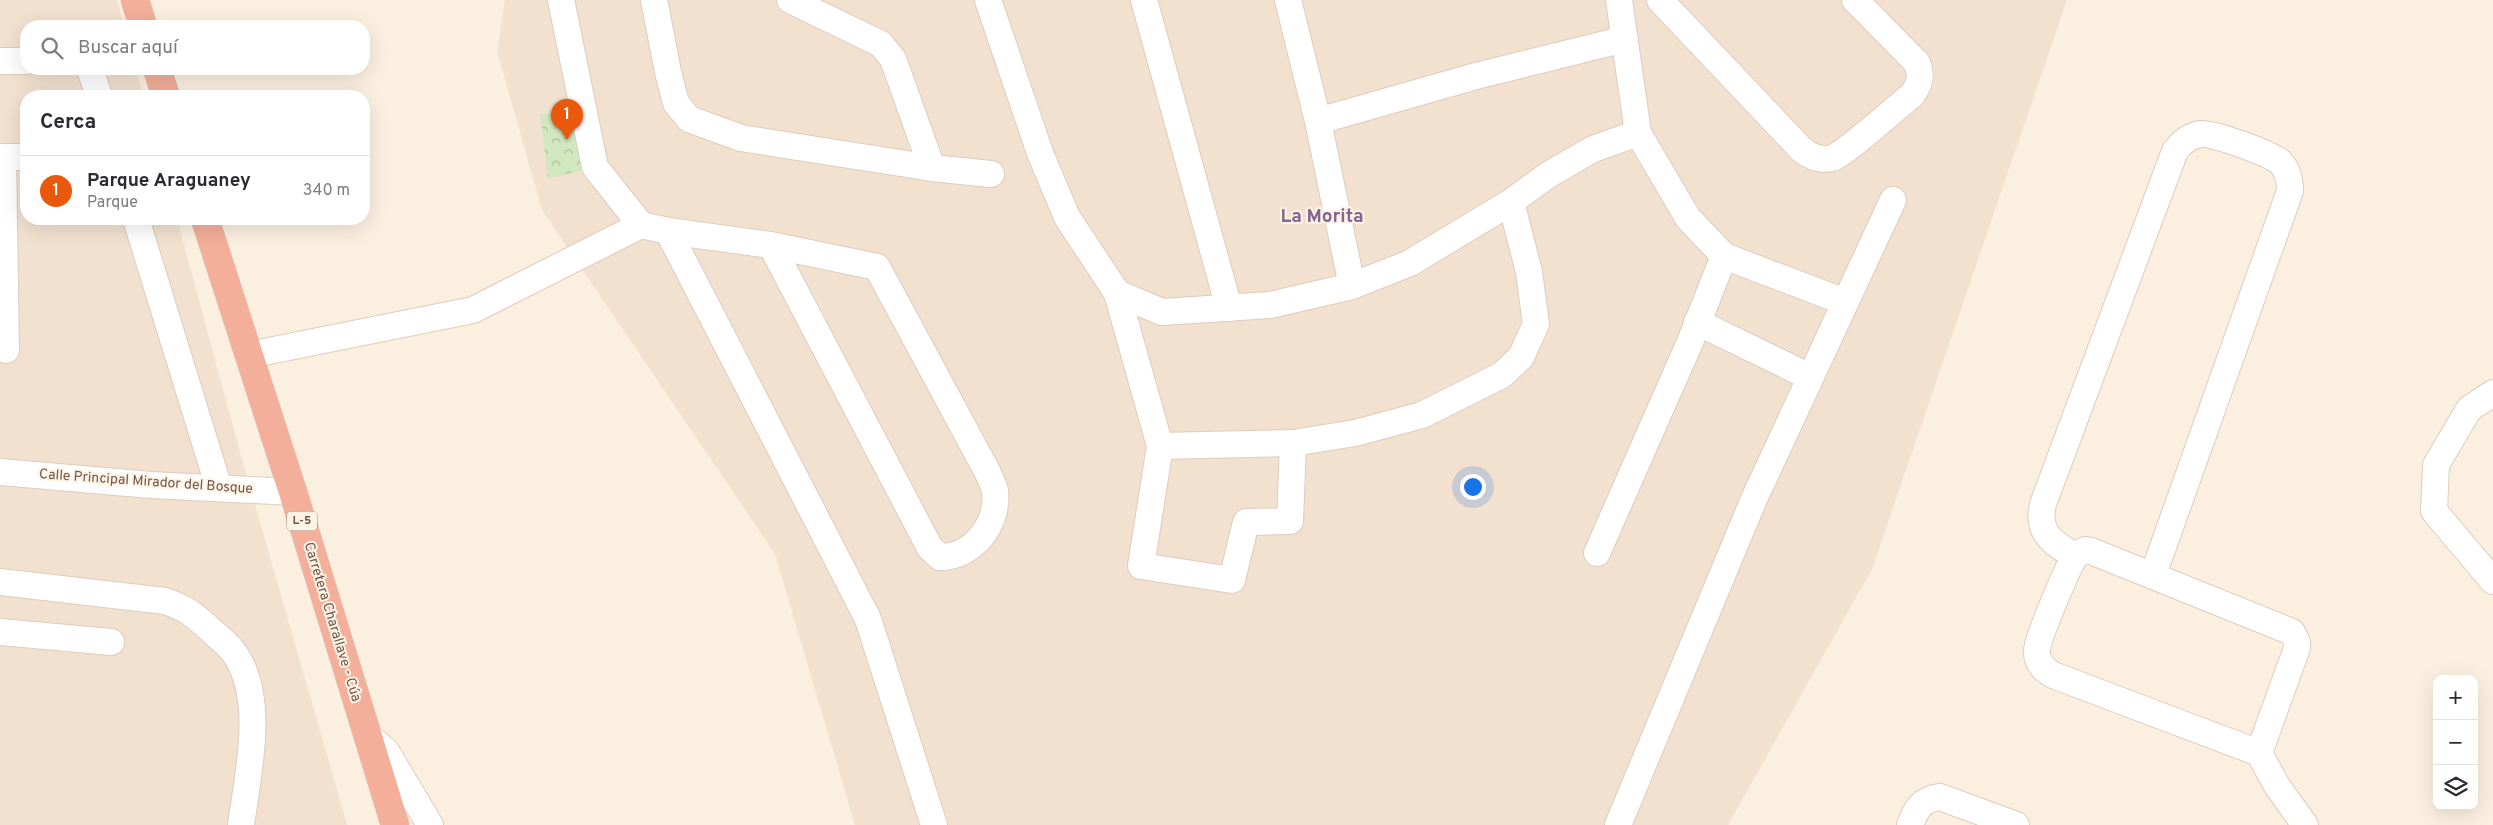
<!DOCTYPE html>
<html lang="es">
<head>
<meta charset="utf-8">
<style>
	body { margin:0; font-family:Overpass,sans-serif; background:#f7f7f7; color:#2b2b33 }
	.controls { position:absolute; right:15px; bottom:15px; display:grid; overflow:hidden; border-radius:10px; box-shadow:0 5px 20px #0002 }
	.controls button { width:45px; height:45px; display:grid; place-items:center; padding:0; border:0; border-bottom:1px solid #e1e1e2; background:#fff; color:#2b2b33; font:25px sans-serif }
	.you { position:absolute; left:1472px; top:486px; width:18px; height:18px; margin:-12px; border:4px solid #fff; border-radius:50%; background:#1a73e8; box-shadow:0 0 0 8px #1a73e833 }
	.badge { display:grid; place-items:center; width:32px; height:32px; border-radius:50%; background:#ea580c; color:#fff; font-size:16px; font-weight:700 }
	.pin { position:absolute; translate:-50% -41px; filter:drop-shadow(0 1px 2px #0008) }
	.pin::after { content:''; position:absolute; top:26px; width:18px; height:15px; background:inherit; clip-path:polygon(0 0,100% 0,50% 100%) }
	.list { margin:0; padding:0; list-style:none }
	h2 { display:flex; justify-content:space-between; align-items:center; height:65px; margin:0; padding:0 20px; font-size:21px }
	h2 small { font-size:16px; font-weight:400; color:#7c7c81 }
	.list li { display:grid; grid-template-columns:32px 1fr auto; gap:15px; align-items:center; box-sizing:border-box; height:70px; padding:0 20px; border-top:1px solid #e1e1e2 }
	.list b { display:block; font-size:19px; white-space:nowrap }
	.list p { margin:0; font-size:16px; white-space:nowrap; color:#7c7c81 }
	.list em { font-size:16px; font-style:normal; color:#7c7c81 }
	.icon { flex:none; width:28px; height:28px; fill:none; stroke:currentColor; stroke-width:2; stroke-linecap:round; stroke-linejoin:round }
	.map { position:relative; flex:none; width:2493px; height:825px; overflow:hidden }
	.search { position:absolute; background:#fff; box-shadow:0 5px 20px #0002; left:20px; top:20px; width:350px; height:55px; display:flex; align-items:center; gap:12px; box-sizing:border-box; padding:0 18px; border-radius:20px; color:#7c7c81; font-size:19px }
	.panel { position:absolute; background:#fff; box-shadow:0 5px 20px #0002; left:20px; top:90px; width:350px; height:135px; border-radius:20px }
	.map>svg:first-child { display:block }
</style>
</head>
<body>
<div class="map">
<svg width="2493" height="825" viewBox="0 0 2493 825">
	<defs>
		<pattern id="park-crowns" width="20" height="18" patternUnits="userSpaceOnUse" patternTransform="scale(1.25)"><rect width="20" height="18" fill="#d0e7c0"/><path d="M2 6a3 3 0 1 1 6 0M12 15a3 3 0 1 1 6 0" fill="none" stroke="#adbe9e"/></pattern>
	</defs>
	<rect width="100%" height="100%" fill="#fbf0e0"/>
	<!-- residential -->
	<g fill="#f2e1cf">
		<polygon points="0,0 117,0 124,26 26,26 26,69 136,69 143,96 26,96 26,219 177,219 241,456 347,825 0,825"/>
		<polygon points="505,0 2067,0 1872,569 1728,825 855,825 775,554 542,210 497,51"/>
	</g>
	<!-- park -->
	<polygon fill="url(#park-crowns)" points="540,114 585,114 595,167 548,179"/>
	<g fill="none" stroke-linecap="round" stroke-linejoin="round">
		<!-- minor casing -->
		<g stroke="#deccbd" stroke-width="28">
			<g id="minor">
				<polyline points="654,0 668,72 676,103 689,119 741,138 932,168 991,174"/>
				<polyline points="790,0 881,44 893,59 932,168"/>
				<polyline points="988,0 1040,153 1067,217 1117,293 1160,446 1141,566 1232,580 1246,522 1290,521 1293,443 1355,433 1422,415 1502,375 1521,357 1536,324 1529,272 1511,202"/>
				<polyline points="1144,0 1229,308"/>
				<polyline points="1288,0 1318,121 1352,286"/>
				<polyline points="1619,0 1638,133 1688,218 1724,256 1845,302"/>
				<path d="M1660,0L1802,150C1811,157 1820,161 1832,158C1845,154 1898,106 1912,95C1920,84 1922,75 1917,63L1855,0"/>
				<polyline points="0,61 26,61"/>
				<polyline points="90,69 99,96"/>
				<polyline points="1318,121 1476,76 1625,39"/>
				<polyline points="136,219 219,488"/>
				<path d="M641,225L668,231L771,245L877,267L988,473C990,478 994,485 995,491C999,524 973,557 940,557L930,548L771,245"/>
				<polyline points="668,231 868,619 934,825"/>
				<polyline points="1117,293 1162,312 1270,305 1352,286 1410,263 1511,202 1548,175 1593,149 1638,133"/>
				<polyline points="1697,322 1810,377"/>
				<polyline points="6,350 3,157 26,157"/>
				<polyline points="249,355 473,310 641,225 595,167 561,0"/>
				<polyline points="2493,393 2469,409 2436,465 2434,511 2493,581"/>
				<polyline points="1160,446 1293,443"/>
				<polyline points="0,472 151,485 293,492"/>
				<polyline points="1597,553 1690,342 1724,256"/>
				<path d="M2075,556C2053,543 2036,533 2043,504L2175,151C2182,142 2189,136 2200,134C2212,132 2271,154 2280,162C2288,170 2290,180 2290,191L2153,575"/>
				<path d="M0,582L165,601C188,609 194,615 212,631C218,637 226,643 232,650C267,694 248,774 241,825"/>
				<polyline points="0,632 111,642"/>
				<polyline points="367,735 386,751 430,825"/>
				<path d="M2259,753L2297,648V642L2292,632L2091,551L2085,550L2075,556C2067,569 2038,637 2037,650C2036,662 2044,670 2053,675L2259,753L2277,786L2305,825"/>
				<polyline points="1618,825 1754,499 1893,200"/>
				<path d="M1910,825C1916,809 1922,799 1940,797L2016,825"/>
			</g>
		</g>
		<!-- highway casing -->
		<g stroke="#dad3d0" stroke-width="29">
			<g id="highway">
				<polyline points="135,0 143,26"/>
				<polyline points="157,69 166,96"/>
				<polyline points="205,219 293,492 395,825"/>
			</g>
		</g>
		<!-- minor -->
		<use href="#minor" stroke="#fff" stroke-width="26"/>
		<!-- highway -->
		<use href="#highway" stroke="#f3af99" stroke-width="28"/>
	</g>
	<g text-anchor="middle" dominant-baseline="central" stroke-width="4" stroke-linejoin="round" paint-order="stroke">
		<!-- shield labels -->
		<rect fill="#fef4e6" stroke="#9b8578" stroke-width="1" x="287" y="511.5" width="30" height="19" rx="4"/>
		<g font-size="12" font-weight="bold" fill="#705649">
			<text x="302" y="521">L-5</text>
		</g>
		<!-- street labels -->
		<g font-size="14" fill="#705649" stroke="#fef4e6">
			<text transform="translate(146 482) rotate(4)">Calle Principal Mirador del Bosque</text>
			<text transform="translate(332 622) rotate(73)">Carretera Charallave - Cúa</text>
		</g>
		<!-- district labels -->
		<g font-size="19" font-weight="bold" fill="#836493" stroke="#fef4e6">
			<text x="1322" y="217">La Morita</text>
		</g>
	</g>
</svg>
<div class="controls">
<button>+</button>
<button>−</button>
<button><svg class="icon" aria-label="layers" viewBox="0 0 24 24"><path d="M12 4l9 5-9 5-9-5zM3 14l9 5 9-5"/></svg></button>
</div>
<div class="you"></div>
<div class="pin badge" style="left:567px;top:140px">1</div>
<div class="search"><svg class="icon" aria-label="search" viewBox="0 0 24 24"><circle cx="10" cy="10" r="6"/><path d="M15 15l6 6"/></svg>Buscar aquí</div>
<section class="panel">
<h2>Cerca<small></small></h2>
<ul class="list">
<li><span class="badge">1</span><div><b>Parque Araguaney</b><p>Parque</p></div><em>340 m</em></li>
</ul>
</section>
</div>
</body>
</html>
